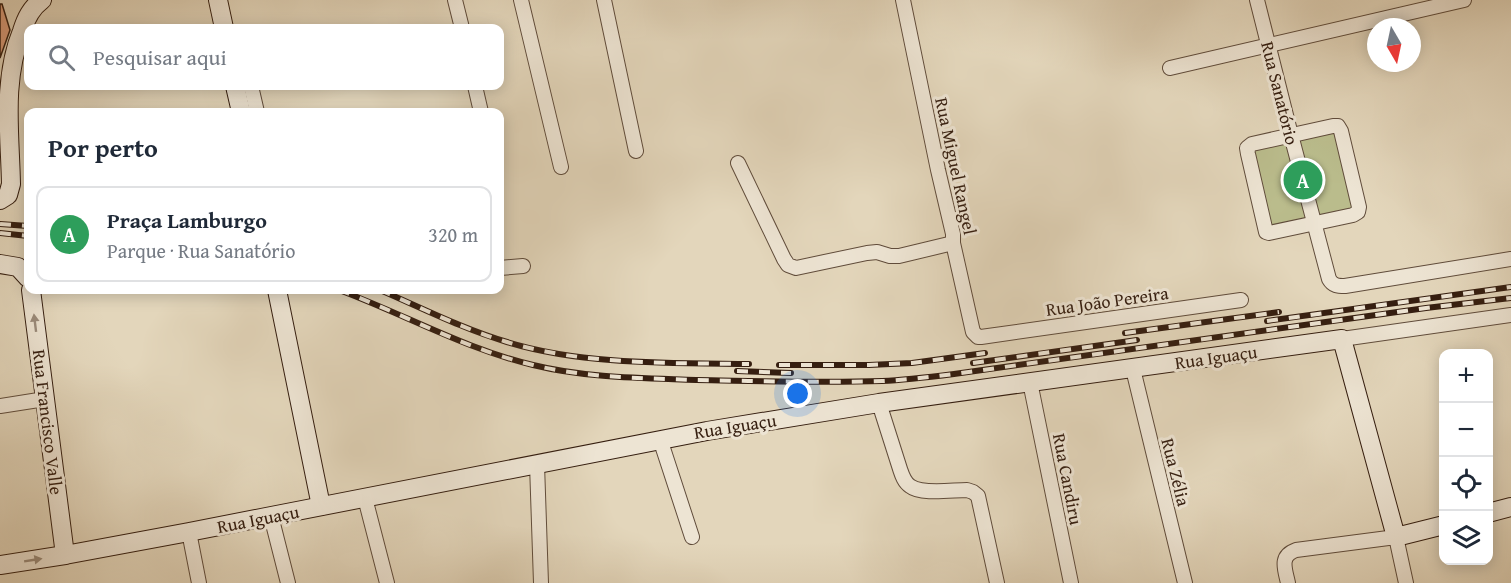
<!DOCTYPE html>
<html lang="pt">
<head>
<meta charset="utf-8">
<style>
	body { margin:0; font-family:"Gentium Book Plus",serif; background:#f6f6f7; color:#1f2937 }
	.controls { position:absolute; right:18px; bottom:18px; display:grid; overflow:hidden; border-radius:12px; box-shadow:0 3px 15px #0003 }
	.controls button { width:54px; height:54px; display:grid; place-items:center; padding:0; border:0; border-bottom:2px solid #e0e1e3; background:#fff; color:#1f2937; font:30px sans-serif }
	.compass { position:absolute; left:1367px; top:18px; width:54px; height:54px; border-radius:50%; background:#fff; box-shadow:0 3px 15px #0003; rotate:171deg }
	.you { position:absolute; left:798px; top:394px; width:21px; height:21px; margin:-15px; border:4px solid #fff; border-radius:50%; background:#1a73e8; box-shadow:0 0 0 9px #1a73e833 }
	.badge { display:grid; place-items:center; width:39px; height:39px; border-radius:50%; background:#0f766e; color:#fff; font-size:20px; font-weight:700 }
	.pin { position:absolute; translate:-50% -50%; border:3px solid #fff; box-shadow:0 2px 6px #0006 }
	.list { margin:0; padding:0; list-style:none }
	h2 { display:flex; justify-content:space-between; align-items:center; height:78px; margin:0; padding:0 24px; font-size:26px }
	h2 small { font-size:20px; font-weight:400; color:#747a83 }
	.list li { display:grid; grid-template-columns:39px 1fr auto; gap:18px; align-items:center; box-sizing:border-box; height:96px; margin:0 12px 12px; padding:0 12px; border:2px solid #e0e1e3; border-radius:12px }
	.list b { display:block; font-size:22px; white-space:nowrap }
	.list p { margin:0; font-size:20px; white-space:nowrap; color:#747a83 }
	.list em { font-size:20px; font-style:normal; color:#747a83 }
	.icon { flex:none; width:33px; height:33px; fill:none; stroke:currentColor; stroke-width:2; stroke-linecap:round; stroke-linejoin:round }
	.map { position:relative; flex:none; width:1511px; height:583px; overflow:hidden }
	.search { position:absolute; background:#fff; box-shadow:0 3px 15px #0003; left:24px; top:24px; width:480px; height:66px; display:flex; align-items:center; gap:15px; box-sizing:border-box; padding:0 21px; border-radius:12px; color:#747a83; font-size:22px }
	.panel { position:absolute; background:#fff; box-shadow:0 3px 15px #0003; left:24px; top:108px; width:480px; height:186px; border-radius:12px }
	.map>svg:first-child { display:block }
</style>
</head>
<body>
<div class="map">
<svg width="1511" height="583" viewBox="0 0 1511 583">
	<rect width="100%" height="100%" fill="#e3d6bb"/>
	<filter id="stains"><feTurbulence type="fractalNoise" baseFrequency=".00333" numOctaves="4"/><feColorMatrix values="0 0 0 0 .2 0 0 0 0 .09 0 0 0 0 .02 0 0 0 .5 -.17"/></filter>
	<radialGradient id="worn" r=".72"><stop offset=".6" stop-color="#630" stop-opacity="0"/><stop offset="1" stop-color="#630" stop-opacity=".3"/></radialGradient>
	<!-- green -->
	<polygon fill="#babc8c" stroke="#786d4e" stroke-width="1.5" points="1336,131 1354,210 1271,226 1252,152 1255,149"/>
	<!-- building -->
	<polygon fill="#da9c7a" stroke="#351e10" stroke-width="1.5" points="0,4 2,4 10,30 0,58"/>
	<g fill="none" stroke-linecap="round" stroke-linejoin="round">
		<!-- street casing -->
		<g stroke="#604c3b" stroke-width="16">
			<g id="street">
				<polyline points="455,0 462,28"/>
				<polyline points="521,0 561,167"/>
				<polyline points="604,0 636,151"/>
				<polyline points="903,0 938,170 953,234 953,243 973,332 978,337 981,337 1241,300"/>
				<path d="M1257,0L1291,135L1329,279C1333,286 1338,286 1345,286L1511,259"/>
				<polyline points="1170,68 1464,0"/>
				<polyline points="251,86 257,112"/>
				<polyline points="475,86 481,112"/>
				<polygon points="1333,126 1338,126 1341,131 1359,207 1358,212 1353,215 1269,233 1266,232 1248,154 1247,148 1252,144"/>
				<polyline points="738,163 784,259 788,265 796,268 867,253 877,252 890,256 899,256 953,243"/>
				<polyline points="500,268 523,266"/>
				<polyline points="1342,339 1511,315"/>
				<polyline points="1133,369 1185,583"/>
				<polyline points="1030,382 1071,583"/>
				<path d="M879,403L900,469C902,475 904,482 910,486C921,495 952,490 967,490L973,492L978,496L997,583"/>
				<polyline points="0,406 45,399"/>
				<polyline points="660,439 692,537"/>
				<polyline points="537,464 541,583"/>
				<polyline points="365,498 387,583"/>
				<polyline points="271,516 288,583"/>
				<polyline points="189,532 199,583"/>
				<path d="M1288,583C1285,569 1279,556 1296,550L1396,537L1406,583"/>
			</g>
		</g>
		<!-- secondary casing -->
		<g stroke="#351e10" stroke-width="20">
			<g id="secondary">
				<polyline points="218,0 224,28"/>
				<polyline points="235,86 241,112"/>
				<path d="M0,200L8,195L11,184C10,133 2,80 22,31C26,18 31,8 42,0"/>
				<polyline points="0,264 18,267 28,278"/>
				<polyline points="31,290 65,555"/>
				<polyline points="277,290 321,506"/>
				<polyline points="1488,513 1511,507"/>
				<polyline points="0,565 65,555 189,532 707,431 879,403 1342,339 1396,537 1444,525"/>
			</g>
		</g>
		<!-- street -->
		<use href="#street" stroke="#ede4d3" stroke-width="14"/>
		<!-- secondary -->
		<use href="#secondary" stroke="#ede4d3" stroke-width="18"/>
		<!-- rail casing -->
		<g stroke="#351e10" stroke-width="6">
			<g id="rail">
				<polyline points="0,224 28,226"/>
				<polyline points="0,233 28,236"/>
				<path d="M339,290C404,314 465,349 533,365C586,378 642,378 696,380C758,381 820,383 882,381C906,380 930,377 954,374L1426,308L1511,298"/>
				<path d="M380,290C422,308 463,329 507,342C582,365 671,363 749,364"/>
				<polyline points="1267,321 1511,287"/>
				<polyline points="1125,333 1279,312"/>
				<polyline points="973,363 1137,340"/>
				<polyline points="779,365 869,365 912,363 985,353"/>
				<polyline points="737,371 791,373"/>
			</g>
		</g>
		<!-- rail -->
		<use href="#rail" stroke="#ede4d3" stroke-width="4" stroke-dasharray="11" stroke-linecap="butt"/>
	</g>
	<!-- one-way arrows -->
	<defs><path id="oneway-solid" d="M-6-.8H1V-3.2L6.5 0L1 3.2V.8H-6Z" transform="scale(1.5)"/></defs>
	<g fill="#9a8b7b">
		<use href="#oneway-solid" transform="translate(35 323) rotate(-97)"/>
		<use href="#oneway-solid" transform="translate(33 560) rotate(-9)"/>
	</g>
	<g text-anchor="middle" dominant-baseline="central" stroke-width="6" stroke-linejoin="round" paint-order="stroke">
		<!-- street labels -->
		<g font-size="18" fill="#351e10" stroke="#ede4d3">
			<text transform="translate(1280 93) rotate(76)">Rua Sanatório</text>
			<text transform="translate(956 166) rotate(78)">Rua Miguel Rangel</text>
			<text transform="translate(1107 301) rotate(-8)">Rua João Pereira</text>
			<text transform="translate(1216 357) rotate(-8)">Rua Iguaçu</text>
			<text transform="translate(48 422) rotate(83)">Rua Francisco Valle</text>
			<text transform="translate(735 426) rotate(-9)">Rua Iguaçu</text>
			<text transform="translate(1176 472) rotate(76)">Rua Zélia</text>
			<text transform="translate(1068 479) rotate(79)">Rua Candiru</text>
			<text transform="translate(258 519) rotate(-11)">Rua Iguaçu</text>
		</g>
	</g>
	<rect width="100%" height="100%" filter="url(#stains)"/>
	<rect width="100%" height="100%" fill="url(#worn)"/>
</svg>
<div class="controls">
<button>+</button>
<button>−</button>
<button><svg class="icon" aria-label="locate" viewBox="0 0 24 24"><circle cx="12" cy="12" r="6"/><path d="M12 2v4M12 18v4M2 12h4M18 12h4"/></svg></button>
<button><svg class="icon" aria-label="layers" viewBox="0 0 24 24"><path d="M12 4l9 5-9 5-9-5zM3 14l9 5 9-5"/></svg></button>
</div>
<svg class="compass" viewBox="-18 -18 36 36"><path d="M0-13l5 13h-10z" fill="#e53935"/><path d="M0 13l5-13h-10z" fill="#747a83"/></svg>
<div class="you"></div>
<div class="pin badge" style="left:1303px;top:180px;background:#2e9e5b">A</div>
<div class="search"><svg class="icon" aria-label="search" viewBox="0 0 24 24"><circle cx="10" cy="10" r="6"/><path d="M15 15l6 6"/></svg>Pesquisar aqui</div>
<section class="panel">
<h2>Por perto<small></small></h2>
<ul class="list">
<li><span class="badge" style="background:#2e9e5b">A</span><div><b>Praça Lamburgo</b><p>Parque · Rua Sanatório</p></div><em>320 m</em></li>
</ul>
</section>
</div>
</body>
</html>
